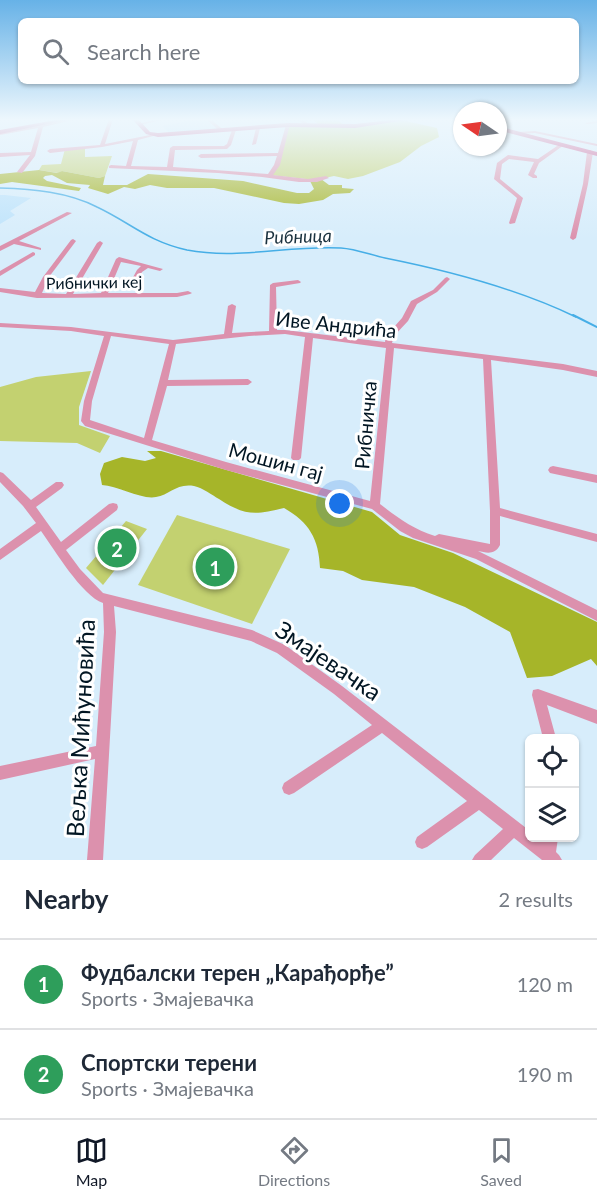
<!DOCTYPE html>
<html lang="en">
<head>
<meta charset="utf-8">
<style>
	body { margin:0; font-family:Lato,sans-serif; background:#f2f2f3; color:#1f2937 }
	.controls { position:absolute; right:18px; bottom:18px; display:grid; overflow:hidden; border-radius:9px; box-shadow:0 2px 4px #0004 }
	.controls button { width:54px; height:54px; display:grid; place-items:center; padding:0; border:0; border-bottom:2px solid #e0e1e3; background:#fff; color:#1f2937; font:30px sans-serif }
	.compass { position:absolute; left:453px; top:102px; width:54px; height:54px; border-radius:50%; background:#fff; box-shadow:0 2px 4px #0004; rotate:283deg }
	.you { position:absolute; left:340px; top:504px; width:21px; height:21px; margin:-15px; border:4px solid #fff; border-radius:50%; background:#1a73e8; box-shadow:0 0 0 9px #1a73e833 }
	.badge { display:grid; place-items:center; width:39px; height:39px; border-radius:50%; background:#111827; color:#fff; font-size:20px; font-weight:700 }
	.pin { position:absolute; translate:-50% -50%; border:3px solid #fff; box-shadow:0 2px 6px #0006 }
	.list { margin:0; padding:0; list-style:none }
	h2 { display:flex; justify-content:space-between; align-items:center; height:78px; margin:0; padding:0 24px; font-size:26px }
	h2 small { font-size:20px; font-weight:400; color:#747a83 }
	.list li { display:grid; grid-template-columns:39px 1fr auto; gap:18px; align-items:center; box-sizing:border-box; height:90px; padding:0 24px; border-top:2px solid #e0e1e3 }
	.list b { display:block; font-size:22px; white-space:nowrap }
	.list p { margin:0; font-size:20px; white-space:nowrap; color:#747a83 }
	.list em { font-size:20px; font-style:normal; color:#747a83 }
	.icon { flex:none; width:33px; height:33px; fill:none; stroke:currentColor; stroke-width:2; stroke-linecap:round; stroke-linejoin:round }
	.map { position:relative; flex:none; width:597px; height:860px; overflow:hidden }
	.search { position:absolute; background:#fff; box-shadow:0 2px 4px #0004; left:18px; right:18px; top:18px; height:66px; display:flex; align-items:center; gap:15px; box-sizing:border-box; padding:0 21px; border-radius:9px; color:#747a83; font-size:22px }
	.sheet { height:258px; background:#fff }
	nav { display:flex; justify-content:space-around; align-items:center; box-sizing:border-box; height:84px; border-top:2px solid #e0e1e3; background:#fff; font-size:16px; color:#747a83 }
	nav a { display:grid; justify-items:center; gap:3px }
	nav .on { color:#111827 }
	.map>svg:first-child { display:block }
</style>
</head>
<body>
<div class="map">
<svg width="597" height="860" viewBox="0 0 597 860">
	<rect width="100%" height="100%" fill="#d7edfb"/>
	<!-- built -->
	<g fill="#bee3fb">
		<polygon points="197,119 208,119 223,131 172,135 162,126"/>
		<polygon points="0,195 5,195 31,198 10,211 15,215 0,224"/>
	</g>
	<!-- green -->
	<g fill="#c3d170">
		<polygon points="313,119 352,119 338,120 345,127 401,120 437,128 439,137 421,146 400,162 363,176 348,179 334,176 315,180 270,175 274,172 288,125 319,125"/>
		<polygon points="85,147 85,157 112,156 105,176 99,178 62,171 58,173 39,170 42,165 61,164 65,149"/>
		<polygon points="91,371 79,407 79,425 110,436 100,453 77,443 0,441 0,387 36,377"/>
		<polygon points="177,515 290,549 252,624 138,585"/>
		<polygon points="126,521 147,529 103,585 86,568"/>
	</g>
	<!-- forest -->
	<g fill="#a6b529">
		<polygon points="39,170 57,173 62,171 99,178 105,176 103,185 127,185 148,174 243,181 297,193 309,193 314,189 310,181 321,179 329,185 342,185 342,188 354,189 350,193 333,194 323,200 299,204 284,203 214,188 167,188 150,185 135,189 124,187 108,194 88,188 90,185 67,183 52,175 45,176 43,178 47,181 81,188 79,191 12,182 0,184 0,174"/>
		<path d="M147,451H161L372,512L400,535L453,553L597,622V666L591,659L552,676L527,678L510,632L465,607L414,587L362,580L343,571L320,568C319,539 309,522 284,508C255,515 245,516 219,499C212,495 203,488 194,486C176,483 170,495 156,497C142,500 118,486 102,485L100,474L104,463L122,457L145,461L156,458Z"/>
	</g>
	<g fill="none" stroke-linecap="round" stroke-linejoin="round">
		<!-- stream-far1 -->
		<path stroke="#46aee6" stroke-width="1.5" d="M0,188C33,189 68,192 97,207C131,223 147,241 187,250C239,260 289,245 341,248C356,249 371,255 385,258C450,271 516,288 576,317"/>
		<!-- stream -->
		<polyline stroke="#46aee6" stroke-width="2" points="573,315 597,327"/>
		<!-- minor -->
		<g fill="#dc91ad" fill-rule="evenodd">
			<polygon points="70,119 77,119 43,127 35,156 22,173 17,172 30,155 0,157 0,153 31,152 38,128 0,135 0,133"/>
			<polygon points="109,119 113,119 105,144 155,134 157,135 138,140 131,166 167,167 170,148 173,146 224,146 227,144 232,130 234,129 236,130 231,145 227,149 175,150 173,167 268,174 274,165 277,156 201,158 198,156 201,154 278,153 286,125 290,124 280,165 273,175 308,179 326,176 329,178 317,182 299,182 262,177 218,173 109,168 109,166 111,165 126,166 133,141 102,147 50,153 47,151 50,149 100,145"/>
			<polygon points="159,119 166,119 140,125 138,124"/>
			<polygon points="206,119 210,119 225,131 221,132"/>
			<polygon points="297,119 302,119 310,125 306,126"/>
			<polygon points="597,121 597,123 587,124 585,123"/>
			<polygon points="258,127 260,128 256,144 252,145 256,128"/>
			<polygon points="535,131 597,144 597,146 535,133 518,134 516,133 518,132"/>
			<polygon points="560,144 564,145 539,163 534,174 537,176 537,178 533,178 528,175 534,162 509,159 502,164 500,179 523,198 515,223 510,224 509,223 517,198 494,179 497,163 508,155 538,159"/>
			<polygon points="590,150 593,152 588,184 576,238 573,240 570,238 583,184 587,152"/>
			<polygon points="67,212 72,213 19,241 41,248 41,250 14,244 0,251 0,246"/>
			<polygon points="73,239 76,241 49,277 42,293 66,294 97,243 100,241 103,243 73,294 101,293 116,259 119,257 163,269 160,271 148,268 142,272 136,282 134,283 131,281 137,270 141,266 121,262 108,293 177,293 188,291 192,293 190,294 177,297 37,298 0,292 0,288 35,292 43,277 71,240"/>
			<polygon points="33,252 35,253 35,255 0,276 0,271"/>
			<path d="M447,277L450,279L437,292L417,304L408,321L394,336L392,343L563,364L597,371V377L563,370L491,360L500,508L597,534V542L500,516V545C495,555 487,553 478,551L597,610V621L476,559L413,538L400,531L372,509L226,470L85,426L81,421L84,401L104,336L71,331L0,327V323L71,327L173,340L224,334L228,306L232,304L236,306L232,333L269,331L270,285L273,283L298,280L301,282L300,283L276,287L277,330H285L385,342L386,336L402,318L411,301L433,290L445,278ZM285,334L305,337L291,458L293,460H299L301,458L313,338L386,348L370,501L226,462L152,440L167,386L248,385L252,382L248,379L168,380L176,344L249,336ZM111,336L169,344L144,438L90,420L92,401ZM394,348L483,359L490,511V544L439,534L435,536C413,529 398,518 380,504Z"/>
			<polygon points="553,466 597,475 597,483 550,473 548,470 550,467"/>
			<path d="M0,472L3,473L31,500L56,482H62L64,485L62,488L36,507L61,542L109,504L113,503L117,504L118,507L117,510L66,550L80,569L103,593L252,630L285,645L342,686L530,831V838H537L543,842L544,838H558L556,852L559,855L562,860H542L514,838L491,860H472L475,855L503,829L479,810L427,847L422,849L417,847L415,842L417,837L467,801L382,733L294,793L289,795L284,793L282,788L284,783L372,725L334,694L277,653L251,641L114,606L116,632L103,860H87L95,759L0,780V766L96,746L104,632L103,603C82,596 54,549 41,531L0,560V549L36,523L23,506L0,482Z"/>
			<polygon points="538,689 597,710 597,724 547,705 556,738 543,738 532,695 533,690"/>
		</g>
		<!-- major -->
		<g fill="#c43a7b" fill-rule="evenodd">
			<polygon points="61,119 71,119 0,134 0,130"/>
			<polygon points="132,119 138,119 150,132 158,133 288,123 355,124 399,119 412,119 355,128 288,127 158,137 146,134"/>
			<polygon points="450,119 462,119 462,123 450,120"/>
			<polygon points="498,126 597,152 597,156 498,130"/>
		</g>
	</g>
	<!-- sky -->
	<linearGradient id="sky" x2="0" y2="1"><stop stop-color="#67b2e7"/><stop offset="0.5" stop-color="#edf7fd"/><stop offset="1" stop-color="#edf7fd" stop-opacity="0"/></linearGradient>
	<rect width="597" height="239" fill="url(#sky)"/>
	<g text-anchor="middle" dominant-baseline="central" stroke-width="6" stroke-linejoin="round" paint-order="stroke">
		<!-- far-street labels -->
		<g font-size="16" fill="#021623" stroke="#fff">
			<text transform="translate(94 282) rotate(-1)">Рибнички кеј</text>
		</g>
		<!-- far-water labels -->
		<g font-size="18" font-style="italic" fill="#1b323f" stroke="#fff">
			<text transform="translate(298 236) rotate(-2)">Рибница</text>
		</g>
		<!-- street labels -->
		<g font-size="20" fill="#021623" stroke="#fff">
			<text transform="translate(336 324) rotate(6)">Иве Андрића</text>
			<text transform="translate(365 425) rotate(-85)">Рибничка</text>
			<text transform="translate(276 461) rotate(15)">Мошин гај</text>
		</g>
		<!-- near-street labels -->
		<g font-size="24" fill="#021623" stroke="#fff">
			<text transform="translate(329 660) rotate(34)">Змајевачка</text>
			<text transform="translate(80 728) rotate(-87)">Вељка Мићуновића</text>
		</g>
	</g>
</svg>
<div class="controls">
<button><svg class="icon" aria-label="locate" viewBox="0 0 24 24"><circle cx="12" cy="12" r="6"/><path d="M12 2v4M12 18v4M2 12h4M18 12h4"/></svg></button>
<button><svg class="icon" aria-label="layers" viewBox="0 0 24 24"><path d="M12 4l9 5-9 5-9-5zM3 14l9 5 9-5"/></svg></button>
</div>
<svg class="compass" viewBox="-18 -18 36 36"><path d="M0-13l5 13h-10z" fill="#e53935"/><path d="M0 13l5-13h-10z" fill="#747a83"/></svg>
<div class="you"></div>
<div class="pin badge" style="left:215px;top:567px;background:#2e9e5b">1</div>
<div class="pin badge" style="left:117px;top:548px;background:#2e9e5b">2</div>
<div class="search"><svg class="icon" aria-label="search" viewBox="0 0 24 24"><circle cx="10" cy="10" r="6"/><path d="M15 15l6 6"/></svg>Search here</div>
</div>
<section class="sheet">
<h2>Nearby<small>2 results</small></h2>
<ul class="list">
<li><span class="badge" style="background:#2e9e5b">1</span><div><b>Фудбалски терен „Карађорђе”</b><p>Sports · Змајевачка</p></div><em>120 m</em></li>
<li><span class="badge" style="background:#2e9e5b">2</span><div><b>Спортски терени</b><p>Sports · Змајевачка</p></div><em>190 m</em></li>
</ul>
</section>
<nav>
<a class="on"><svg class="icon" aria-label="map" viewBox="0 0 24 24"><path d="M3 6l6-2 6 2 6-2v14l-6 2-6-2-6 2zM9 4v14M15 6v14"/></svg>Map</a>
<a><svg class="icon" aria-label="directions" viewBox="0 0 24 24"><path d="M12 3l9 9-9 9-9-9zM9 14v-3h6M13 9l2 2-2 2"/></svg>Directions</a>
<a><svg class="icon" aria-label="saved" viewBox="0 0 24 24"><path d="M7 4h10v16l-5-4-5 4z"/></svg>Saved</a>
</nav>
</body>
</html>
